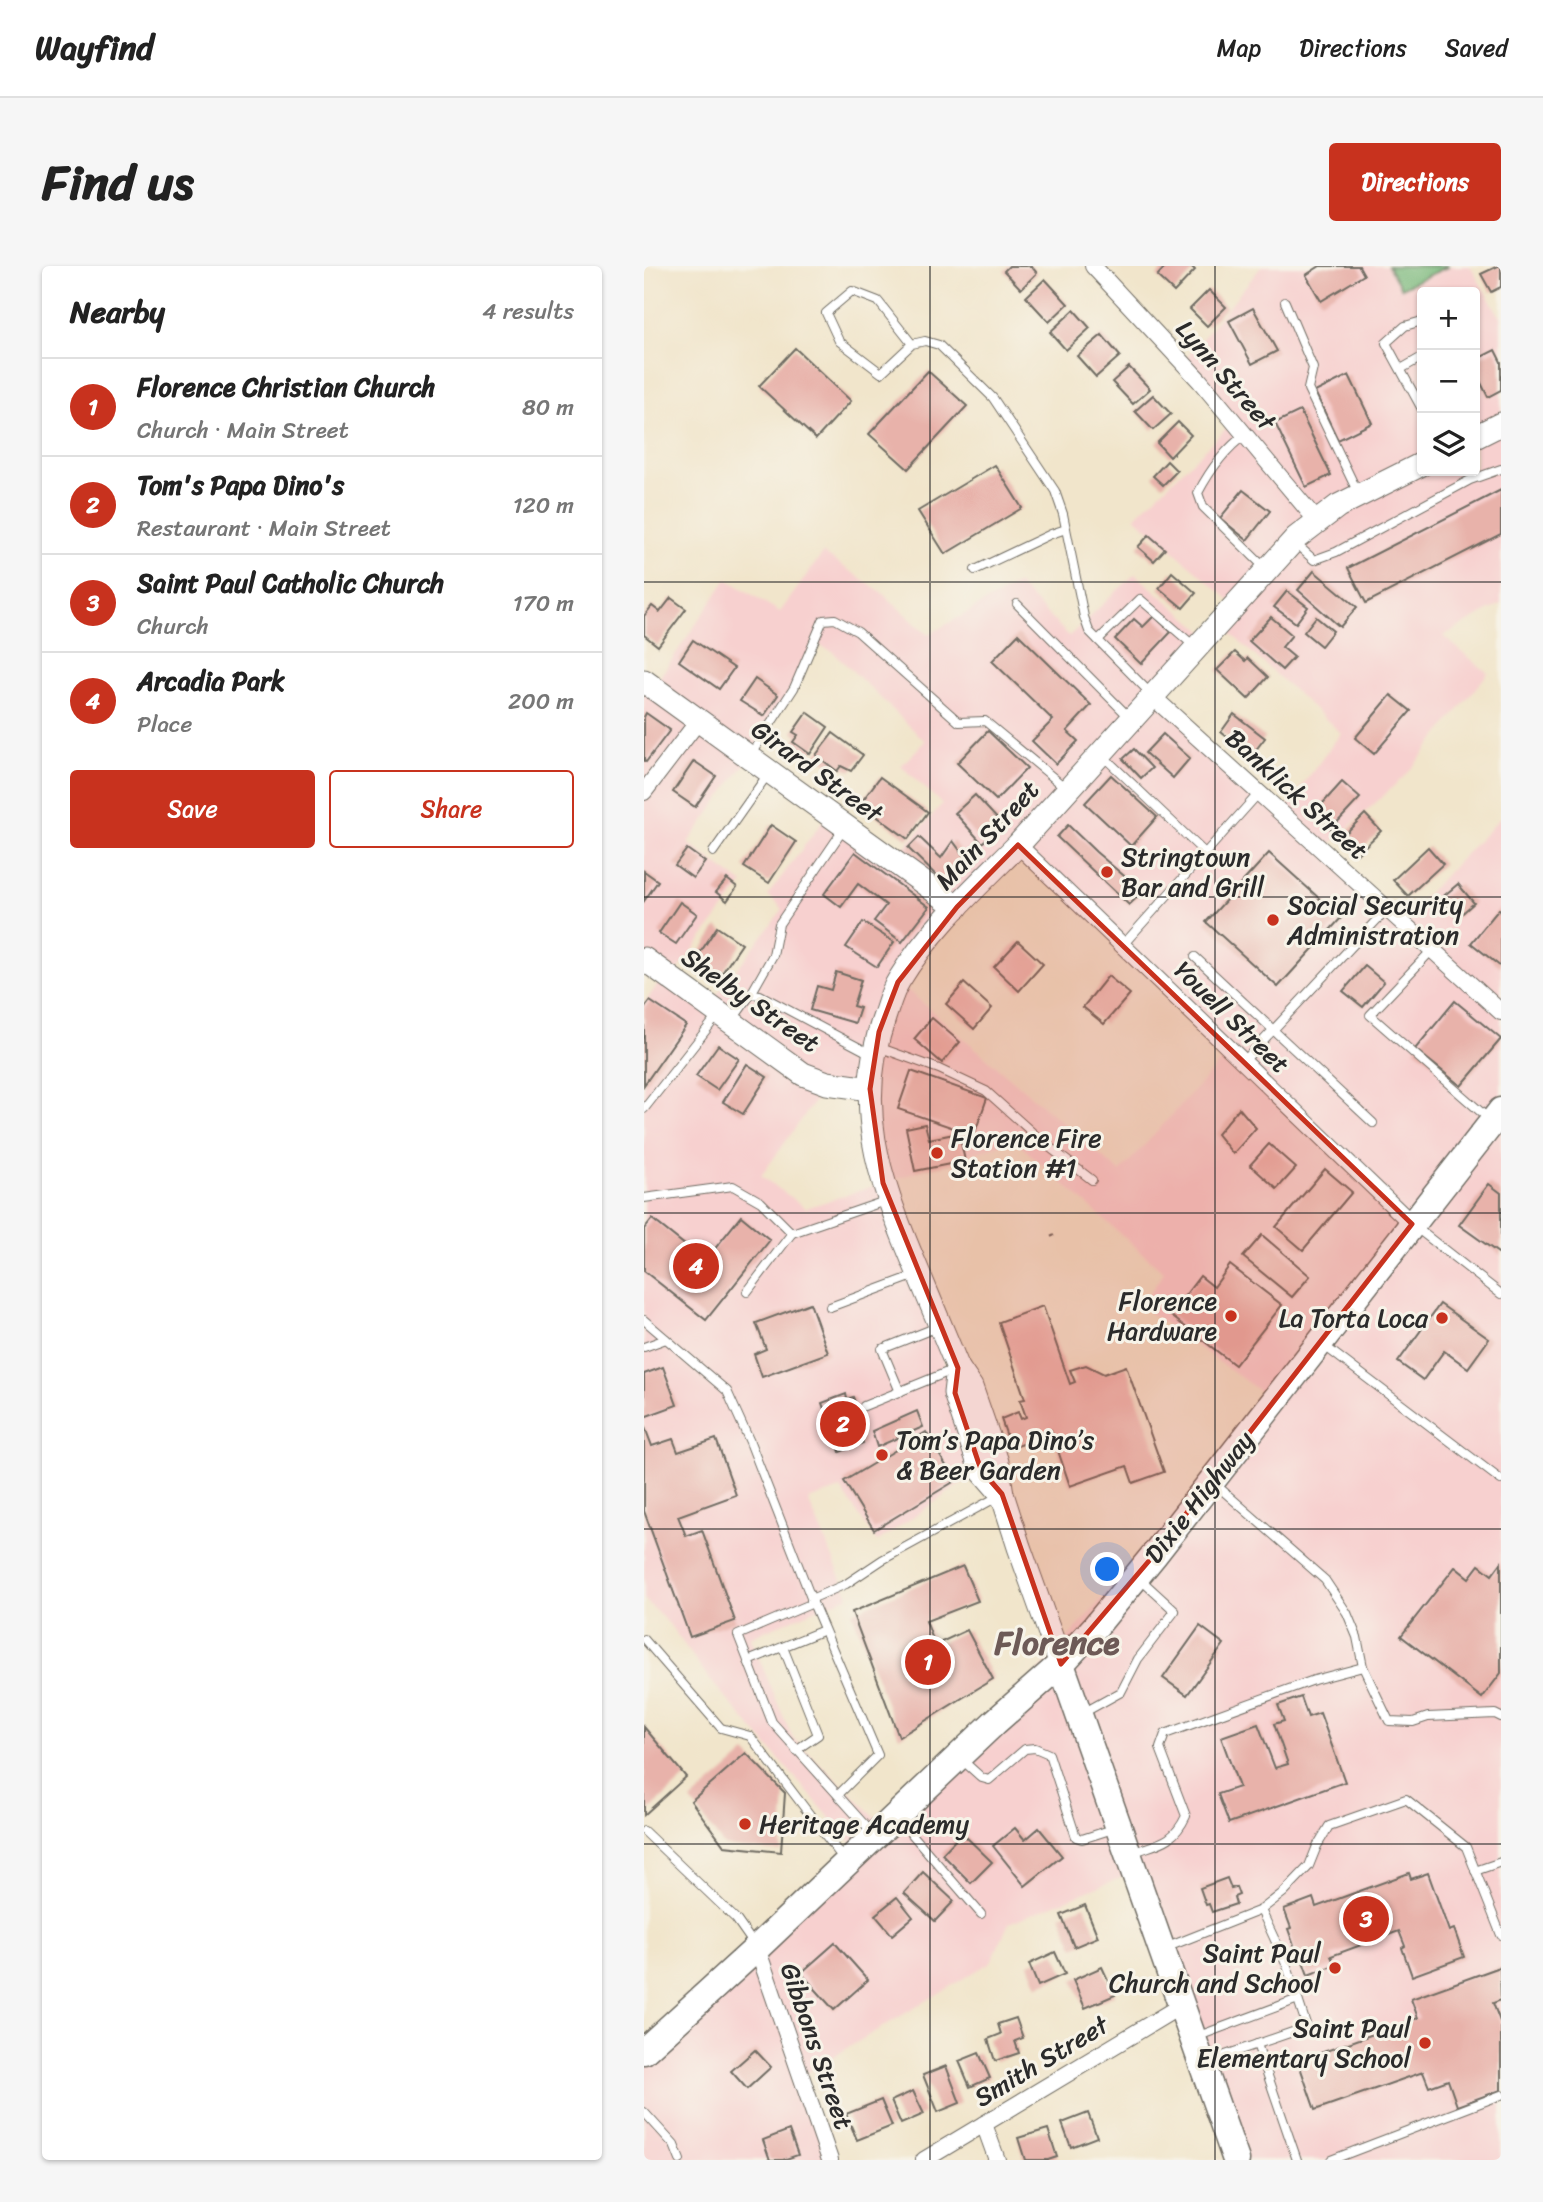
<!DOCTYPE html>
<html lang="en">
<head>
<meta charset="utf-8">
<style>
	body { margin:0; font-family:Sriracha,sans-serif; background:#f6f6f6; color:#222 }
	.controls { position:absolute; right:21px; top:21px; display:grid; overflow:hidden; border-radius:7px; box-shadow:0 2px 5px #0004 }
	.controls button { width:63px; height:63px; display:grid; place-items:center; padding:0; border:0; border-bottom:2px solid #e0e0e0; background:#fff; color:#222; font:35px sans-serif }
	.you { position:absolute; left:464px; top:1304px; width:24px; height:24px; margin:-18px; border:5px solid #fff; border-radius:50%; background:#1a73e8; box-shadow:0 0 0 10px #1a73e833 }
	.badge { display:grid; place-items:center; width:46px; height:46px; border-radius:50%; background:#c8321e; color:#fff; font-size:23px; font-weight:700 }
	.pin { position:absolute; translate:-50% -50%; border:4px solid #fff; box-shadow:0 2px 7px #0006 }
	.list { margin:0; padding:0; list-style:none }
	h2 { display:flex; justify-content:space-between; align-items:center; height:91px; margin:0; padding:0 28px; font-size:30px }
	h2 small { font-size:23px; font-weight:400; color:#767676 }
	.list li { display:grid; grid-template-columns:46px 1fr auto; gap:21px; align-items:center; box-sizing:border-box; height:98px; padding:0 28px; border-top:2px solid #e0e0e0 }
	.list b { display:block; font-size:26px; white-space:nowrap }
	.list p { margin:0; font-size:23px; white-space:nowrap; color:#767676 }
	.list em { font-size:23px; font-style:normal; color:#767676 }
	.actions { display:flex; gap:14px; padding:21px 28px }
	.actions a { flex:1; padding:16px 0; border:2px solid #c8321e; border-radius:7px; text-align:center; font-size:24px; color:#c8321e }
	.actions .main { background:#c8321e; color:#fff }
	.icon { flex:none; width:38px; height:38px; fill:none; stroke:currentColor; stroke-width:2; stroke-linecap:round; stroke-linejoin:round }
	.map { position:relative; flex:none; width:857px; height:1894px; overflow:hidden; border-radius:7px }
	header { display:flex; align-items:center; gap:42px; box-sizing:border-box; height:98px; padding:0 35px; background:#fff; border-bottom:2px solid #e0e0e0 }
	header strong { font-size:33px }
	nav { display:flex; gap:38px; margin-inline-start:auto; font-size:24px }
	.intro { display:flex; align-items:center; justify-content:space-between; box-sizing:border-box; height:168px; padding:0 42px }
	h1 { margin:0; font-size:49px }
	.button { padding:18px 32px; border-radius:7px; background:#c8321e; color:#fff; font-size:24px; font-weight:700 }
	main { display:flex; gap:42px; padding:0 42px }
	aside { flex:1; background:#fff; border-radius:7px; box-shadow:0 2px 5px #0004 }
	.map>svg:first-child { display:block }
</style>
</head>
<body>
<header>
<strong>Wayfind</strong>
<nav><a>Map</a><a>Directions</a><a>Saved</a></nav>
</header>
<div class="intro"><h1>Find us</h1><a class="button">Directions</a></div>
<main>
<aside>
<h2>Nearby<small>4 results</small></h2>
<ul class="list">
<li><span class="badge">1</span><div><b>Florence Christian Church</b><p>Church · Main Street</p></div><em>80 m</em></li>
<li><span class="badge">2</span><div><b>Tom's Papa Dino's</b><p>Restaurant · Main Street</p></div><em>120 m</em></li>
<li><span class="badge">3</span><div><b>Saint Paul Catholic Church</b><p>Church</p></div><em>170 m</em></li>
<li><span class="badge">4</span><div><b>Arcadia Park</b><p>Place</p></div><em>200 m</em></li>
</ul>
<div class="actions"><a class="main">Save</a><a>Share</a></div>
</aside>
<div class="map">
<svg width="857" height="1894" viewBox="0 0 857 1894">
	<rect width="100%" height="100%" fill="#f7f3e8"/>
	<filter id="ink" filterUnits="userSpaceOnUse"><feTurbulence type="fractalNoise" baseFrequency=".0143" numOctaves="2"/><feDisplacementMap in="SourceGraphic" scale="14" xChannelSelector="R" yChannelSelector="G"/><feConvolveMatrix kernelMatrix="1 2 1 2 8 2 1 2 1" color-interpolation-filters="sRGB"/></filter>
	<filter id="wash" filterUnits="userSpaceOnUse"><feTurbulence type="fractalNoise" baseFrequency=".00686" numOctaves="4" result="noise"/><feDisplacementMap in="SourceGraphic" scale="28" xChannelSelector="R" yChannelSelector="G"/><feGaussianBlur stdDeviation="1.57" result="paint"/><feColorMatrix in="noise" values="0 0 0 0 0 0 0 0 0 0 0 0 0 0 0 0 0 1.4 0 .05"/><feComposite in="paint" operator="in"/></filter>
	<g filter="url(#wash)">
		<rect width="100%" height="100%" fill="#f1e5cb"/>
		<!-- built -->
		<path fill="#f7d0cf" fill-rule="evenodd" d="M618,0H744L757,22L805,0H826L857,52V338L799,370L844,407L764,507L679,585L757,655L857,551V1894H592L491,1606L365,1657L347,1696L157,1810L186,1894H0V1785L215,1585L67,1415L25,1358L0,1333V738L21,708L0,693V415L9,421L83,313L136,346L179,287L236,325L284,369L373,318L425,370L491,308L564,369L509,430L638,547L697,467L575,357L591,339L491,251L590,155L539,96ZM778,26H831V205H778ZM170,377L188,385L281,475L257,500L298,538L248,595L184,548L124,629L139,643L65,739L28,712L99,618L44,577L106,491L150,422ZM374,580L587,784L476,906L254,716ZM183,818L226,823L239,917L162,942L117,910ZM370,874L520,1006L497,1040L629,1135L351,1456L241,1560L148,1471L106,1371L205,1330L164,1234L197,1223L233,1276L337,1204L239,917Z"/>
		<!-- forest -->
		<polygon fill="#77b779" stroke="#517152" stroke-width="2" points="744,0 805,0 757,22"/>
		<g id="blocks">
			<!-- building -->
			<g fill="#e8b2aa">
				<polygon points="365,0 387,0 393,7 377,23 360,5"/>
				<polygon points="522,0 547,0 551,4 530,26 513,10"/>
				<polygon points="676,0 715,0 720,9 677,35 662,9"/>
				<polygon points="854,0 857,0 857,21 847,26 837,8"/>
				<polygon points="401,13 424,38 405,56 382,31"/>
				<polygon points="565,24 582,41 563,60 546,43"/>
				<polygon points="609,42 633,85 608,98 585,55"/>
				<polygon points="430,44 446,62 422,84 406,66"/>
				<polygon points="458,69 476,90 452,111 433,90"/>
				<polygon points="151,82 207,135 172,173 115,120"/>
				<polygon points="851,84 857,96 857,124 844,131 831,105 831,94"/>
				<polygon points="485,101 506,123 489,138 468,116"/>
				<polygon points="284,105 323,140 264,203 225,168"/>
				<polygon points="705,109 728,157 694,174 671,126"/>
				<polygon points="509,129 527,148 509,164 491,145"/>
				<polygon points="656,145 687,209 662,221 631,157"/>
				<polygon points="534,156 547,169 526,191 513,177"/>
				<polygon points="523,195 533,205 519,219 509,210"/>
				<polygon points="351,199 378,242 301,288 274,245"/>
				<polygon points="599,224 626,245 603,274 576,252"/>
				<polygon points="857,224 857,268 722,337 704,302"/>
				<polygon points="505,269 521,283 510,295 494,281"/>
				<polygon points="670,305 713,341 696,361 654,324"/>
				<polygon points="528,306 552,327 539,342 515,322"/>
				<polygon points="643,325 664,341 652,357 630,341"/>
				<polygon points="27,332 42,343 14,380 0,369 0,350 8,340 16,346"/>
				<polygon points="510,350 527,366 497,398 471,373 490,353 499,361"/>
				<polygon points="627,351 648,369 638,381 650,391 638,404 605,375"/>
				<polygon points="672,351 689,365 677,380 660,366"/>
				<polygon points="374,368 447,439 423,465 434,475 412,498 388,475 409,454 348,395"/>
				<polygon points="49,374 90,402 75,423 35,395"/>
				<polygon points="591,386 601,395 604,392 624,411 604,433 573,404"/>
				<polygon points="111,413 134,429 120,450 96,435"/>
				<polygon points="747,429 767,445 730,488 711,472"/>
				<polygon points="163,446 184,461 166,488 149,476 154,469 149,466"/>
				<polygon points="2,447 26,464 2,496 0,495 0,451"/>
				<polygon points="590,448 621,472 607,490 577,466"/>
				<polygon points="344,465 383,502 352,534 313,497"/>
				<polygon points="189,467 219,489 207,505 197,500 193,505 172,489"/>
				<polygon points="519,468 546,492 529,512 501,487"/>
				<polygon points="490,483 508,502 497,512 479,493"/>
				<polygon points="50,495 72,510 51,541 29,526"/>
				<polygon points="467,509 513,551 487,580 441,537"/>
				<polygon points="236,511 284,546 264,573 216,538"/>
				<polygon points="698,516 716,532 687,563 670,547"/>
				<polygon points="331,529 358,558 338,577 311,547"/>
				<polygon points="721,548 737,565 713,588 697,572"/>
				<polygon points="127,559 152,576 125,617 100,601"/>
				<polygon points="424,559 452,586 499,626 485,639 413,571"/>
				<polygon points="275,571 297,592 309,575 323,594 300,617 264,582"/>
				<polygon points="784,581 799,598 764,630 749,614"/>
				<polygon points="43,583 61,596 49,612 31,599"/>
				<polygon points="211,586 285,641 258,676 230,655 242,639 214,618 197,641 180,628"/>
				<polygon points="625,587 697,652 634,721 562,656"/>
				<polygon points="0,605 14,615 0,635"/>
				<polygon points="83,613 93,621 83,635 72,626"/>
				<polygon points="814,618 830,637 813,652 796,633"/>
				<polygon points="36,636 53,648 32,678 15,667"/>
				<polygon points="855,643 857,644 857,701 827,677"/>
				<polygon points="219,656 250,676 233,701 202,681"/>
				<polygon points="73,661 98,678 76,710 52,693"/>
				<polygon points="374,675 399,698 375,725 350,701"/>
				<polygon points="721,700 740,716 719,741 699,725"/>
				<polygon points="192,706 217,714 209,740 216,742 211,757 166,744 173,720 187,724"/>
				<polygon points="464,710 486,728 460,758 439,741"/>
				<polygon points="320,717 348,742 330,763 302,738"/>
				<polygon points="6,735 42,759 0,819 0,743"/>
				<polygon points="811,735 857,773 817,820 771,783"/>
				<polygon points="288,752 316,776 298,797 270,773"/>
				<polygon points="74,779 95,793 73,824 52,810"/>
				<polygon points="103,798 123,811 99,848 79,836"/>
				<polygon points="267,805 343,832 330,869 254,843"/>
				<polygon points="595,842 612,862 589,888 573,868"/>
				<polygon points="281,858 285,873 315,867 321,895 271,905 262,862"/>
				<polygon points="625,878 652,902 633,923 606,899"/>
				<polygon points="681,903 708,926 659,984 632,961"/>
				<polygon points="845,918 857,927 857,989 815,959"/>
				<polygon points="97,950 126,974 62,1054 0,1005 0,963 8,953 61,995"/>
				<polygon points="618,969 666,1010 648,1031 599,991"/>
				<polygon points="586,999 638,1039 591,1099 526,1049 556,1010 570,1021"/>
				<polygon points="166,1037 184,1087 118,1111 110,1088 122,1083 112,1057"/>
				<polygon points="796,1038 845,1073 824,1102 800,1085 779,1114 754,1096"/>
				<polygon points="399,1040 426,1118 431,1116 426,1104 442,1099 460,1108 482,1100 520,1206 489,1217 483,1200 426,1220 407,1164 383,1170 385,1176 367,1182 357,1153 374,1146 377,1153 382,1151 376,1134 381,1133 355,1056"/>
				<polygon points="19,1101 33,1139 0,1151 0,1108"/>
				<polygon points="202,1128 203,1133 209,1131 211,1136 205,1138 219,1177 196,1186 178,1137"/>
				<polygon points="273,1145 279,1161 233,1181 228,1165"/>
				<polygon points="0,1159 8,1180 29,1173 34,1186 72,1173 92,1229 34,1250 42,1270 58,1264 91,1355 46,1371 0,1245"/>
				<polygon points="282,1166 311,1215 230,1264 200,1215"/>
				<polygon points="857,1297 857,1407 838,1432 757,1370 811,1301 825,1312 835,1299 848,1309"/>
				<polygon points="319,1300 334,1335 282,1355 291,1379 323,1364 349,1413 255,1471 208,1346"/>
				<polygon points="556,1360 580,1378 543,1429 519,1412"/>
				<polygon points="657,1431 664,1451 676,1447 701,1516 585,1557 574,1528 595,1521 577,1471 614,1458 631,1502 644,1498 630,1458 640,1455 634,1439"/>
				<polygon points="0,1461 42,1511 0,1549"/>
				<polygon points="102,1487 141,1527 137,1586 80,1580 47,1535"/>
				<polygon points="371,1562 381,1574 395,1562 418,1590 381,1620 349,1580"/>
				<polygon points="318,1567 348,1596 327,1617 298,1588"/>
				<polygon points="279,1606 310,1635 291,1655 260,1627"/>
				<polygon points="765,1607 767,1613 784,1607 805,1665 810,1663 820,1691 768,1710 758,1682 761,1680 755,1665 687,1690 691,1699 664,1709 657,1690 654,1691 644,1663 647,1662 640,1643 669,1632 672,1641"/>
				<polygon points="583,1612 587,1622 592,1621 595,1629 590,1631 592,1638 568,1646 565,1638 562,1639 556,1622"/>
				<polygon points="253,1631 269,1651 248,1669 231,1649"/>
				<polygon points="441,1639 454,1671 430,1681 417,1649"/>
				<polygon points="191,1677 224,1714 190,1744 157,1707"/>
				<polygon points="411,1686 421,1708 394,1720 385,1698"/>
				<polygon points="458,1701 471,1729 441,1742 429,1714"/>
				<polygon points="856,1701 857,1734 849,1737 857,1758 857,1824 813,1840 804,1814 785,1821 779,1806 671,1844 654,1795 774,1752 767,1733"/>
				<polygon points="372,1752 379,1772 371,1775 375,1787 351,1795 344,1773 357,1768 354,1758"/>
				<polygon points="111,1784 127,1801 103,1823 87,1805"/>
				<polygon points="335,1787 346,1812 326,1821 315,1795"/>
				<polygon points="302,1800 316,1837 294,1846 279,1809"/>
				<polygon points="269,1825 280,1848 257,1858 247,1835"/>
				<polygon points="237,1834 248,1860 213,1874 202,1848"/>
				<polygon points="444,1847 453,1871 427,1881 418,1857"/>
				<polygon points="404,1863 413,1891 404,1894 381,1894 374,1872"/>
				<polygon points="145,1864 154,1889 139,1894 126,1894 119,1874"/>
			</g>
		</g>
	</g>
	<g filter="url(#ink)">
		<use href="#blocks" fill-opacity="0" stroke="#706c63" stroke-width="2"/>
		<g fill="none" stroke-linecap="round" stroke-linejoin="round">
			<!-- lane casing -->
			<g stroke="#706c63" stroke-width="10">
				<g id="lane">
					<polyline points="641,36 669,102 664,123 714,227"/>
					<polyline points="778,55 761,60 742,77 778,143"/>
					<polyline points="268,78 234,35 208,25 182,47 195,75 237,107 268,78 281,75 295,79 349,132 411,225 419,248 440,351 445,365 507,428"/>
					<polyline points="757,103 778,91"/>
					<path d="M602,168C580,184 566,204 554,227L559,241L621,302"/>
					<polyline points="651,277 670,294 692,286 826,214 857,203"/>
					<polyline points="331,304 407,268 422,263"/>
					<polyline points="373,338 486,452"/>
					<polyline points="454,374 496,333 550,380"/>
					<polyline points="107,488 150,422 179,354 191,353 214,366 315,456 341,455 423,523"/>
					<polyline points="459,490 561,587"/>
					<polyline points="69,586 124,508"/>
					<polyline points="478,680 615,527"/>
					<polyline points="788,684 726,749 846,854"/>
					<polyline points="551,691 729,857"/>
					<polyline points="107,728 129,689 135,658 199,564"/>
					<polyline points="87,756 107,728 116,729 227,788"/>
					<polyline points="234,781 295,803 342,825 400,877 448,914"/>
					<polyline points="599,796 743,643"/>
					<polyline points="0,843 74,749"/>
					<polyline points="0,932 89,920 117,936 148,967"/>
					<polyline points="770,960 857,1028"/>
					<polyline points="148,967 244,934"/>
					<polyline points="103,1026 148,967"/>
					<polyline points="186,1041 272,1009"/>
					<polyline points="0,1054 83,1125 106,1176 169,1337 94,1369 128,1456 228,1567"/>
					<polyline points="678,1078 857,1214"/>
					<polyline points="0,1081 22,1073"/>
					<polyline points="256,1126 238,1083 296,1060"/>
					<polyline points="220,1140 311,1103"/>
					<polyline points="570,1217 681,1314 703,1347 713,1371 719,1401 745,1455 769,1456 784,1451 851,1448 857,1451"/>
					<polyline points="167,1333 202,1318 238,1294 355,1230"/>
					<polyline points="169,1337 234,1489 194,1529"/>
					<polyline points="0,1373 77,1462 106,1470 201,1595"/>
					<polyline points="139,1381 174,1469 152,1484"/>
					<polyline points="104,1395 180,1364"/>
					<polyline points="439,1447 477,1426 494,1393 531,1345 495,1312"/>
					<polyline points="317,1493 338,1512 345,1514 381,1483 391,1482 405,1488 432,1571 438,1573 472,1562"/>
					<polyline points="254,1552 337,1648"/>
					<polyline points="0,1565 92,1653 111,1680"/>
					<path d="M487,1587C514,1577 529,1578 542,1550L516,1482L521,1468L670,1414L719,1401"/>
					<polyline points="831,1605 857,1596"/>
					<polyline points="521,1682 617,1644 640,1626 665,1600 673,1580 685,1560 762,1533 822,1581 857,1669"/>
					<polyline points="552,1771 654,1733"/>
					<polyline points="613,1778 653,1894"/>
					<polyline points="561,1796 663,1761 643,1700 617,1644"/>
					<polyline points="0,1846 30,1879 36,1894"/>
					<polyline points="687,1894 857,1829"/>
				</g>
			</g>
			<!-- street casing -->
			<g stroke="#706c63" stroke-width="18">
				<g id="street">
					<polyline points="449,0 556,115 673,255"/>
					<polyline points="509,431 857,746"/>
					<polyline points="0,526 55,454"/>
					<polyline points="374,579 768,958"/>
					<polyline points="113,1682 186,1894"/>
					<polyline points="340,1858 353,1894"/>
					<polyline points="280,1894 538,1739"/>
				</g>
			</g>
			<!-- secondary casing -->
			<g stroke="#706c63" stroke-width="25">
				<g id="secondary">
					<polyline points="831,171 857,158"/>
					<polyline points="0,415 313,641"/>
					<polyline points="0,693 159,808 183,817 226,823"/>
					<polyline points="314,1102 311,1127 337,1204 358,1228"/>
					<path d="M417,1398L375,1281L358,1228L353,1196L327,1121L314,1102C299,1066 284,1030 269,994C234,910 209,839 241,749C245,737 248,725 255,714C286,663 332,621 374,579L652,272L694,240L778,198"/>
				</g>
			</g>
			<!-- primary casing -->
			<g stroke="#706c63" stroke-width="29">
				<g id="primary">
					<polyline points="417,1398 592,1894"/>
					<polyline points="0,1785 113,1682 351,1456 417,1398 451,1361 510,1289 857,845"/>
				</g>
			</g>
			<!-- path -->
			<polyline stroke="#706c63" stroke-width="3.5" stroke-dasharray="5 5" stroke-linecap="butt" points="408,969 409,971"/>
			<!-- lane -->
			<use href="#lane" stroke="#fff" stroke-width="8"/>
			<!-- street -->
			<use href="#street" stroke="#fff" stroke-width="16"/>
			<!-- secondary -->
			<use href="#secondary" stroke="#fff" stroke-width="23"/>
			<!-- primary -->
			<use href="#primary" stroke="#fff" stroke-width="26"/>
		</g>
	</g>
	<!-- marked area -->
	<path fill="#c8321e" fill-opacity="0.2" stroke="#c8321e" stroke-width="5" stroke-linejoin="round" d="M374,579L768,958L510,1289L417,1398L358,1228L337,1204L311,1127L314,1102L239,917L226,823L235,766L254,716L313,641Z"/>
	<!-- grid -->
	<path fill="none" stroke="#2b2b2b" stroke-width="2" stroke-opacity="0.55" d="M286,0V1894M571,0V1894M0,316H857M0,631H857M0,947H857M0,1263H857M0,1578H857"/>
	<!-- markers -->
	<g fill="#c8321e" stroke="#f7f3e8" stroke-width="2.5">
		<circle cx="463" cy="606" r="7"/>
		<circle cx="629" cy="654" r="7"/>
		<circle cx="293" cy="887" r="7"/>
		<circle cx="587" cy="1050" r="7"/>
		<circle cx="798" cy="1052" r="7"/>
		<circle cx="238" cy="1189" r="7"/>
		<circle cx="101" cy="1558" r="7"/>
		<circle cx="691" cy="1702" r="7"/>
		<circle cx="781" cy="1777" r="7"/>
	</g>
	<g text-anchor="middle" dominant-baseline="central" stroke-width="6" stroke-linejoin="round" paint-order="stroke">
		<!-- street labels -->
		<g font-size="26" fill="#2b2b2b" stroke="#f7f3e8">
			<text transform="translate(582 109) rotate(49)">Lynn Street</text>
			<text transform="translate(173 505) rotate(36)">Girard Street</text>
			<text transform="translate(653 528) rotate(42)">Banklick Street</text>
			<text transform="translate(343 569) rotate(-47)">Main Street</text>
			<text transform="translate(107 734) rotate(35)">Shelby Street</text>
			<text transform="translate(588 751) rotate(44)">Youell Street</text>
			<text transform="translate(555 1231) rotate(-52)">Dixie Highway</text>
			<text transform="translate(173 1780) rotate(71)">Gibbons Street</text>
			<text transform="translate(397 1795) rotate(-31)">Smith Street</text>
		</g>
		<!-- poi labels -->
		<g font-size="26" fill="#2b2b2b" stroke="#f7f3e8" text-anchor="start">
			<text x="477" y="591">Stringtown<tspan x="477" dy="30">Bar and Grill</tspan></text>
			<text x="643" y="639">Social Security<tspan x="643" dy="30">Administration</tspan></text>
			<text x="307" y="872">Florence Fire<tspan x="307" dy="30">Station #1</tspan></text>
			<text x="573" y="1035" text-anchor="end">Florence<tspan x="573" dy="30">Hardware</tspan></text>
			<text x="784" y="1052" text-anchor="end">La Torta Loca</text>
			<text x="252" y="1174">Tom’s Papa Dino’s<tspan x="252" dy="30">&amp; Beer Garden</tspan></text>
			<text x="115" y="1558">Heritage Academy</text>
			<text x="677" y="1687" text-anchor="end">Saint Paul<tspan x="677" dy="30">Church and School</tspan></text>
			<text x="767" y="1762" text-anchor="end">Saint Paul<tspan x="767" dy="30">Elementary School</tspan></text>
		</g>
		<!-- district labels -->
		<g font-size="33" font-weight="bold" fill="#6d5a57" stroke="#f7f3e8">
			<text x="413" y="1377">Florence</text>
		</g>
	</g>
</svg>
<div class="controls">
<button>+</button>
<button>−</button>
<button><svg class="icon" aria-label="layers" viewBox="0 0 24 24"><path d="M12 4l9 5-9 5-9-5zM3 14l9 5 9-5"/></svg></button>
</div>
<div class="you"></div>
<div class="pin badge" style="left:284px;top:1396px">1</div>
<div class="pin badge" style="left:199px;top:1158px">2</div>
<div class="pin badge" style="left:722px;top:1653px">3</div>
<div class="pin badge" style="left:52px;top:1000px">4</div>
</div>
</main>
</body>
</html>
